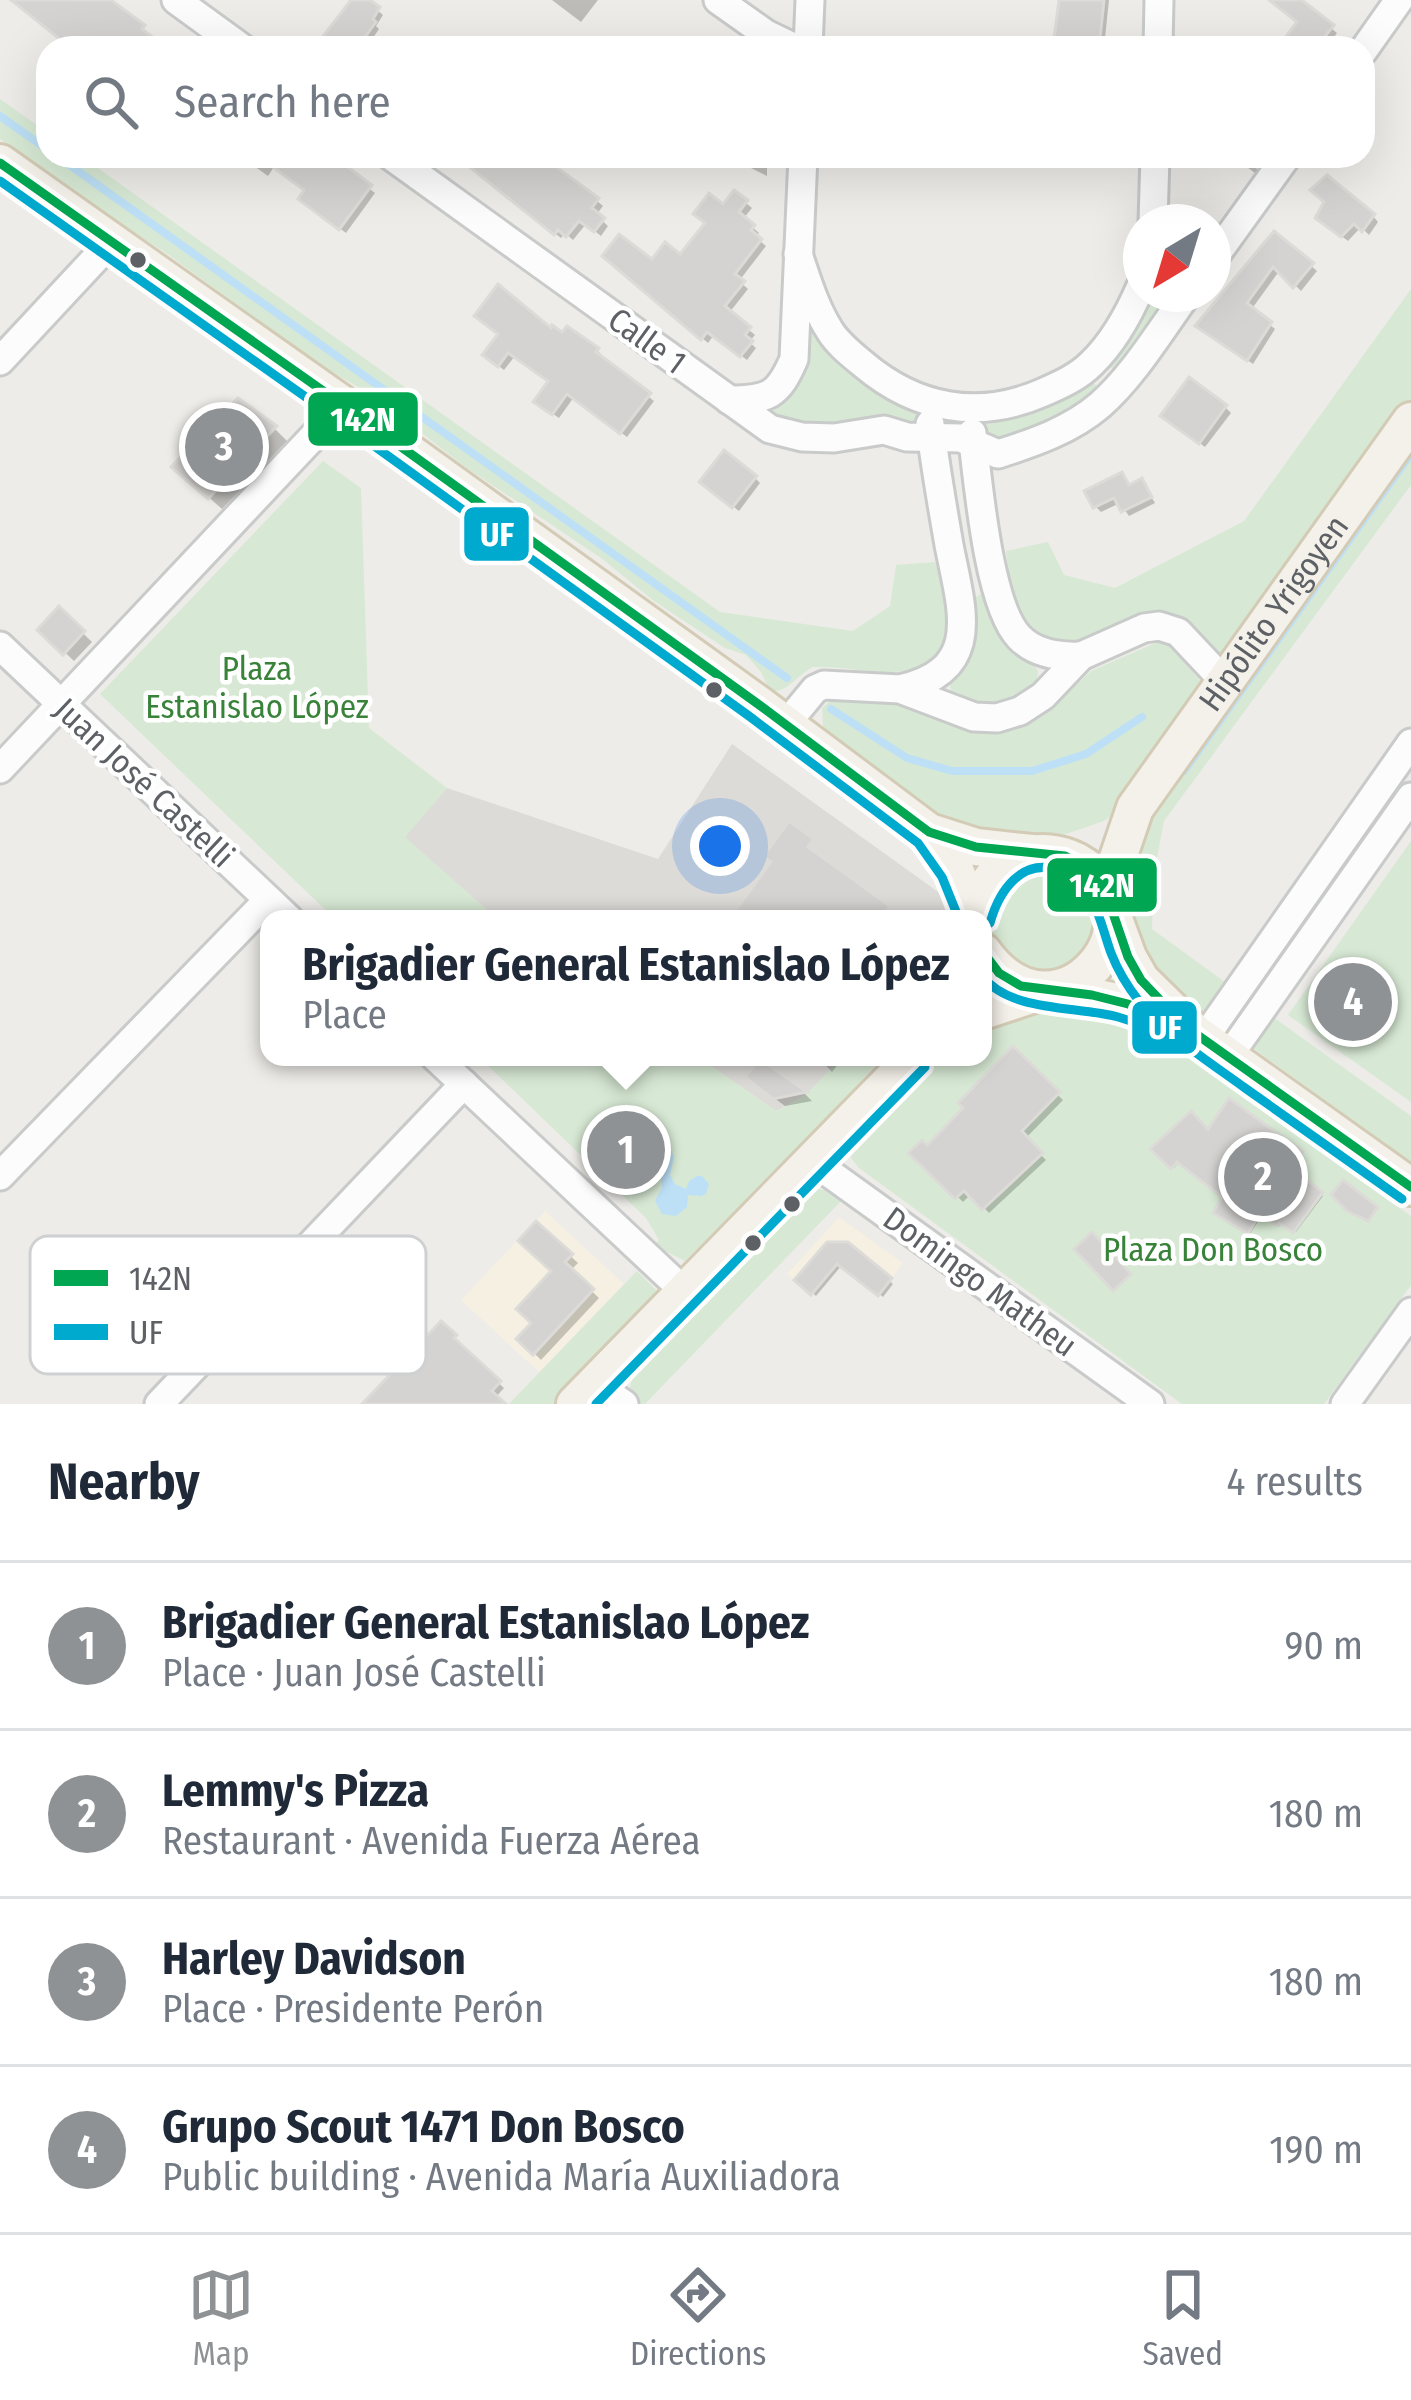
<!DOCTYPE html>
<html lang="en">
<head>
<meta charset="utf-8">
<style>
	body { margin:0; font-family:"Fira Sans Condensed",sans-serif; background:#f2f2f3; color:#1f2937 }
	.compass { position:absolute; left:1123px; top:204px; width:108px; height:108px; border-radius:50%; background:#fff; box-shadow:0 12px 48px #0002; rotate:218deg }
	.you { position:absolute; left:720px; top:846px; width:42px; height:42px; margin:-30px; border:9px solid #fff; border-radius:50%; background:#1a73e8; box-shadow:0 0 0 18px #1a73e833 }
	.badge { display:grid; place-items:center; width:78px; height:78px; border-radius:50%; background:#8f9294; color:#fff; font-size:39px; font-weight:700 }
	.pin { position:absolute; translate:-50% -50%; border:6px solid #fff; box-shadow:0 3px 12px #0006 }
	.popup { position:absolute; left:260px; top:910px; width:732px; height:156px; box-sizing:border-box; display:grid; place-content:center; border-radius:24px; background:#fff; filter:drop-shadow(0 3px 9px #0005); font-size:39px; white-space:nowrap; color:#747a83 }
	.popup b { font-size:45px; color:#1f2937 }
	.popup::after { content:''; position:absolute; left:50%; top:100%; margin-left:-24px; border:24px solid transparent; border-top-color:#fff }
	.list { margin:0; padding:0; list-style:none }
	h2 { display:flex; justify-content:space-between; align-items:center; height:156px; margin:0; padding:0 48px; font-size:51px }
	h2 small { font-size:39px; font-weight:400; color:#747a83 }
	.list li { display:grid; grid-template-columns:78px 1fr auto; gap:36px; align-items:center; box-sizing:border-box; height:168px; padding:0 48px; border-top:3px solid #e0e1e3 }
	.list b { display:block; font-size:45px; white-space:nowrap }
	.list p { margin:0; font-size:39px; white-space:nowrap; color:#747a83 }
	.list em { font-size:39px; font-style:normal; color:#747a83 }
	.icon { flex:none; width:66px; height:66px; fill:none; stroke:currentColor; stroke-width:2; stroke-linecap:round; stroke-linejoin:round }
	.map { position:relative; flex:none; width:1411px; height:1404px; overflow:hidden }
	.search { position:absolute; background:#fff; box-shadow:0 12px 48px #0002; left:36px; right:36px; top:36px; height:132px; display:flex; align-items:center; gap:30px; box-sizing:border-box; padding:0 42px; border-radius:36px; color:#747a83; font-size:45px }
	.sheet { height:828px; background:#fff }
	nav { display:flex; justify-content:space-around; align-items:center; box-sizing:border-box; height:168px; border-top:3px solid #e0e1e3; background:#fff; font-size:33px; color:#747a83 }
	nav a { display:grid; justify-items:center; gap:6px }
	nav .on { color:#8f9294 }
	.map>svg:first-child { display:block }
</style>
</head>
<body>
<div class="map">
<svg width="1411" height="1404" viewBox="0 0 1411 1404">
	<rect width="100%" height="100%" fill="#edece8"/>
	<!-- commercial -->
	<g fill="#f6f0e2">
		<polygon points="545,1211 624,1284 539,1372 461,1300"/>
		<polygon points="839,1217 903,1263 878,1296 838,1263 811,1295 787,1274"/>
	</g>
	<!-- industrial -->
	<g fill="#dddbd8">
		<polygon points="732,744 948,899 944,904 946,919 497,919 404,837 447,788 658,859"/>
		<polygon points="698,1057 842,1057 806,1095 776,1111"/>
	</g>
	<!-- green -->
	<g fill="#d7e9d4">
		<path d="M0,99L48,133V156H81L720,612L853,631L890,606L896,565L935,562L937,567L944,566C953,614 959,673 890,672C864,672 839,666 813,667C798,674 787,694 770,691L761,672L746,655L725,648L654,601L601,558L464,466L375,397L317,363L166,253L84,200L0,139Z"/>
		<path d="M1411,289V399L1226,659L1222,661L1201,639L1066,644C1010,635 1012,597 1006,551L1048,542L1064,575L1115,588L1244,521Z"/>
		<polygon points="1148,294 1175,294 1122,367 1114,370 1108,365"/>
		<path d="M808,319L842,365L892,402L917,412L918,421L912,428L824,431L773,421L772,412C811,374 805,372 808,319Z"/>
		<path d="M1085,380L1094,383L1098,388C1087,416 1020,433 993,443L981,435L980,423L988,416Z"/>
		<polygon points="1411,444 1411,485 1164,821 1154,874 1152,929 1229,985 1209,1013 1204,1015 1197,1011 1139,953 1124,884 1141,821"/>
		<polygon points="323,461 361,488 369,728 447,788 405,837 497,919 335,919 100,694"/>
		<path d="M982,593L987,595L1038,671C1037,680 1038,683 1031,690C1017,704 977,709 960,699C951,694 952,692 949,682L973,599Z"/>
		<polygon points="1160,641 1171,647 1207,688 1125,805 1104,821 1063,835 1038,833 1018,837 962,836 824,740 822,708 837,695 869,696 908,705 952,724 987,729 1022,722 1050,709 1091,671"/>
		<polygon points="1411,841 1411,1102 1288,1015"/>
		<path d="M1046,869C1074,875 1104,900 1096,932C1094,942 1088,951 1085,960L1037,980L988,937L986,919L1013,877Z"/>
		<polygon points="1097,1003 1143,1025 1411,1216 1411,1285 1324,1404 1182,1404 859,1168 851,1158 851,1143 929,1057 983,1057 983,1015 999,1010"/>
		<polygon points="1266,1012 1411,1116 1411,1162 1250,1046"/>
		<polygon points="479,1057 698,1057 776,1111 806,1095 842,1057 883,1057 815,1131 685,1261 654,1245 659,1240 646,1218"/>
		<path d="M818,1189L830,1191L842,1200L645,1404C622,1403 630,1378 639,1366L810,1193Z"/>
		<polygon points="637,1271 660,1294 562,1404 509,1404"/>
	</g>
	<!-- water -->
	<path fill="#bde0f6" d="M659,1146L671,1150L674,1157L670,1175L675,1184L686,1189L689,1181L697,1176H702L709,1184L706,1194L701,1196L688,1195L687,1207L676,1216L662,1214L655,1201L662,1187L661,1178C656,1167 644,1169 648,1153Z"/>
	<!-- shadow -->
	<g fill="#0003">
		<polygon points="355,0 365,0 383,15 376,26 379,29 366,48 318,48"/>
		<polygon points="552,0 598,0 581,22"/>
		<polygon points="1062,0 1109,0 1105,38 1119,39 1125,48 1052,48 1053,34 1058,35"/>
		<polygon points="1291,0 1297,0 1337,33 1326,48 1292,48 1301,22"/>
		<polygon points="699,38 712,48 691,48"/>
		<polygon points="215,156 233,156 227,165"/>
		<polygon points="240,156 326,156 375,193 346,233 307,204 308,191 274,167 268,176"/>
		<polygon points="455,156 522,156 575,183 597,201 603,206 596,215 608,226 601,236 586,224 573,240 565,233 561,238"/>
		<polygon points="743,156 767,156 767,176 751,168"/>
		<polygon points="1232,156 1247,156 1261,174 1259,176"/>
		<polygon points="735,194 752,208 743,219 759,233 755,237 766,246 739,281 748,289 729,313 755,335 749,342 756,348 747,360 714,335 708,343 606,256 652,263 681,258"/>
		<polygon points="1373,216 1378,222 1369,235 1361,227 1348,241 1324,223"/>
		<polygon points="1275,235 1317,271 1301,291 1280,270 1251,310 1275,329 1253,364 1204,331"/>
		<polygon points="551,332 597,350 603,356 600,359 654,401 627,437 574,397 559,418 543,407 551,382 515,356 504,370 491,360"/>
		<polygon points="238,402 275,429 287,441 222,509 188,479"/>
		<polygon points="1225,407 1231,413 1205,447 1170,421"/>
		<polygon points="1121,475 1130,488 1142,482 1155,503 1129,516 1120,503 1101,512 1096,507"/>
		<polygon points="755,478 760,483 739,511 708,487"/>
		<polygon points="59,610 92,642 74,661 41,630"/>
		<polygon points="1013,1051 1063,1100 1025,1139 1046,1160 989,1213 971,1194 963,1202 913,1153 927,1149 943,1133"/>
		<polygon points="818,1057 844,1057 832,1072"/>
		<polygon points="761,1063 805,1094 812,1101 785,1106 758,1086"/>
		<polygon points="1230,1102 1303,1156 1292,1173 1323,1196 1296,1232 1282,1223 1280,1226 1263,1214 1250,1234 1216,1213 1226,1197 1180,1161 1174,1168 1155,1149 1208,1134"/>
		<polygon points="537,1225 578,1263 570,1271 599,1298 541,1360 520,1339 535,1323 555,1272"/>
		<polygon points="847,1245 893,1284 883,1297 842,1265 816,1296 798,1280"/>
		<polygon points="442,1325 460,1343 458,1345 504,1388 495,1398 502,1404 378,1404"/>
	</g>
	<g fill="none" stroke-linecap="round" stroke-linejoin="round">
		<!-- stream -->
		<g stroke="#bde0f6" stroke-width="8">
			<polyline points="0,116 48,150"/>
			<polyline points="57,156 787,678"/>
			<polyline points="831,709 907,758 952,771 1032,771 1086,754 1142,717"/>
			<polyline points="1184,771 1411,454"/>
		</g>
	</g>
	<!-- building -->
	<g fill="#d4d3d1" stroke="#dcdbd7" stroke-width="3">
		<polygon points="11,0 111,0 145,25 142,29 167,48 71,48"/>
		<polygon points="351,0 370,0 380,7 373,19 376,22 357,48 314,48"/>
		<polygon points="1059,0 1104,0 1099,48 1053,48"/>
		<polygon points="1269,0 1302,0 1334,25 1316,48 1277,48 1297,22"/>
		<polygon points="258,156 333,156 372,185 339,230 298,199 304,190"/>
		<polygon points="456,156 541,156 599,198 592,208 605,218 594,232 579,221 566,237 558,230 554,235"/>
		<polygon points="1327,175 1375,214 1362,232 1354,224 1341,237 1315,218 1324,202 1310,190"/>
		<polygon points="734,190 748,200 739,212 755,225 751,230 762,239 735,274 745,281 725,306 751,327 745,335 753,341 740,357 707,332 701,340 602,256 619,234 652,259 665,242 680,254 705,223 693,214 709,193 723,204"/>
		<polygon points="1274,231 1314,263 1293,288 1273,267 1247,303 1272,322 1247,361 1195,326"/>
		<polygon points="498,284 551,328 552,325 562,332 567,326 599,348 596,352 651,393 620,434 567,394 552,415 533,402 548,381 508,353 498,367 482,355 498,334 474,316"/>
		<polygon points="1189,377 1227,405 1199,444 1160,416"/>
		<polygon points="238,398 277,426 208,499 171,467"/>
		<polygon points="724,450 757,476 732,508 699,482"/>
		<polygon points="1122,472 1129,485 1142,478 1152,497 1121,512 1114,498 1093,508 1084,491"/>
		<polygon points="59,606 85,631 63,655 37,630"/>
		<polygon points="789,821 814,839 808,847 890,906 881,919 729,919 771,862 763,857"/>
		<polygon points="1013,1046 1060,1092 1022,1131 1043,1153 982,1210 964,1191 955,1199 908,1153 922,1140 927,1145 941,1131 963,1108 958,1103"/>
		<polygon points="760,1059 807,1092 773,1099 745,1077"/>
		<polygon points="1229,1098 1303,1152 1292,1169 1323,1192 1293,1233 1279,1223 1277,1226 1260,1214 1248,1234 1213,1213 1222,1197 1177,1162 1171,1169 1150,1149 1191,1111 1208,1129"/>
		<polygon points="1343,1180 1378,1207 1368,1221 1347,1211 1331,1195"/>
		<polygon points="536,1221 573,1254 565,1262 594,1289 533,1355 516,1339 531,1323 516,1309 551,1271 518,1241"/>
		<polygon points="1092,1232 1131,1274 1113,1291 1074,1249"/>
		<polygon points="827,1242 848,1242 892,1278 878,1296 837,1264 811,1295 794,1280"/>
		<polygon points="441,1321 457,1335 454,1338 501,1381 492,1391 506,1404 362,1404"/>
	</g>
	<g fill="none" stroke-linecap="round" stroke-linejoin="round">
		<!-- minor casing -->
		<g stroke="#c9caca" stroke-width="33">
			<g id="minor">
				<polyline points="176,0 242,48"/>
				<polyline points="718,0 766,34 795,48"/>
				<polyline points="808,48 810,0"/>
				<polyline points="1158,48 1159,0"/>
				<polyline points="1363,51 1399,0"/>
				<path d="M391,156L770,429L802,437L834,438L884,430L907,437L961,438L998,454C1033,443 1071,430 1100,405C1134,375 1160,331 1187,294"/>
				<polyline points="1153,222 1155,156"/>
				<path d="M798,254C807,280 815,308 830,331C838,344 851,354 863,364C916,409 979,421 1044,392C1060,385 1078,377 1091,364C1113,343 1129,314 1141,286"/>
				<polyline points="1213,259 1287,156"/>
				<polyline points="0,361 111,242"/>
				<path d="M729,400C768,400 778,396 794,359L803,156"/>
				<path d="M972,433C978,480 988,605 1019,637C1035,654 1059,657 1081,656"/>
				<polyline points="0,646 289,919"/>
				<path d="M900,689C985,670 961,608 949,545C942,505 935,465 930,424"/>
				<polyline points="786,724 815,689 824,685 900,689 974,717 997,718 1020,711 1043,696 1081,656 1144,628 1159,626 1178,632 1225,682"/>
				<polyline points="0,769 343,405"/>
				<polyline points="1203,1040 1411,743"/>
				<polyline points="435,1057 684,1291"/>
				<polyline points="1228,1057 1411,797"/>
				<polyline points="811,1160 1150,1404"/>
				<polyline points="0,1176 268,900"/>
				<polyline points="595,1384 624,1404"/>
				<polyline points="159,1404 464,1084"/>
				<polyline points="1345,1404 1411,1312"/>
			</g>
		</g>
		<!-- major casing -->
		<g stroke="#d4cbb6" stroke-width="42">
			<g id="major">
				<polyline points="0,163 343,405 758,704 929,832 976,847 1032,853"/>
				<polyline points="929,832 955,870 975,919"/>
				<path id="s1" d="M1113,911L1118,858L1135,808L1411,421"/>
				<path d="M976,919C981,889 993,868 1023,857C1040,850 1060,853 1076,861C1173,914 1059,1057 983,952"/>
				<polyline points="1114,919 1128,957 1141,980 1196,1034 1411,1187"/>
				<polyline points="1055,990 1128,1004 1176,1024"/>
				<polyline points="983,1011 1046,990"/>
				<polyline points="575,1404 914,1057"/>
			</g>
		</g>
		<!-- minor -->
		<use href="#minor" stroke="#fcfcfc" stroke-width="27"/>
		<!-- major -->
		<use href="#major" stroke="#f3f1e9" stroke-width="36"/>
		<!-- bus-1 casing -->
		<g stroke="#fff" stroke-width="18">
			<g id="bus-1">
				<polyline points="0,163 343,405 758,704 929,832 976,847 1065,856 1088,868 1104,887 1128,957 1141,980 1162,1002 1196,1034 1411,1187"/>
				<polyline points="983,952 999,973 1021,986 1092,995 1128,1004 1196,1034"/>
			</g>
		</g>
		<!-- bus-2 casing -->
		<g stroke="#fff" stroke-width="18">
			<g id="bus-2">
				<polyline points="0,181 334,417 749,716 918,843 942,877 959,919"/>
				<path d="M990,923C999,891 1022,856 1061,871C1095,883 1100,923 1111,953C1118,971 1127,986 1139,1001C1168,1036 1208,1061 1245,1088C1297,1125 1350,1162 1402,1199"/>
				<path d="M983,977C1011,1012 1077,1006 1118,1017C1143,1024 1166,1036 1189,1047"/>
				<polyline points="596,1404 925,1067"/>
			</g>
		</g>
		<!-- bus-1 -->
		<use href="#bus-1" stroke="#00a651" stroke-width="9"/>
		<!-- bus-2 -->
		<use href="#bus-2" stroke="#00a9ce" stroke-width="9"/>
	</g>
	<!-- markers -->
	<g fill="#5d6166" stroke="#fff" stroke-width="4.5">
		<circle cx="138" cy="260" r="10"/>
		<circle cx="714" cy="690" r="10"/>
		<circle cx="792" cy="1204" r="10"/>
		<circle cx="753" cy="1243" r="10"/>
	</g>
	<g text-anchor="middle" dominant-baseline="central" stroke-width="9" stroke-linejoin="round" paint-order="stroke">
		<!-- street labels -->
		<g font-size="33" fill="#5d6166" stroke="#fff">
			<text transform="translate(647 341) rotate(36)">Calle 1</text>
			<text stroke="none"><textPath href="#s1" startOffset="345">Hipólito Yrigoyen</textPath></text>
			<text transform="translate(144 783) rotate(43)">Juan José Castelli</text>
			<text transform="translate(980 1282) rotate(36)">Domingo Matheu</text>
		</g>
		<!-- park labels -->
		<g font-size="33" fill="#388339" stroke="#fff">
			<text x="257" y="669">Plaza<tspan x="257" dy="38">Estanislao López</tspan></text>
			<text x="1213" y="1250">Plaza Don Bosco</text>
		</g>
	</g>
	<!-- legend -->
	<rect x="30" y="1236" width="396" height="138" rx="18" fill="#fff" stroke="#ced0d1" stroke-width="3"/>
	<rect x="54" y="1270" width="54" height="16" fill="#00a651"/>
	<rect x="54" y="1324" width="54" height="16" fill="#00a9ce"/>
	<g font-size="33" fill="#5d6166">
		<text x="129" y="1290">142N</text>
		<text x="129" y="1344">UF</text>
	</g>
	<g stroke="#fff" stroke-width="4.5">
		<rect x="306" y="390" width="114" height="58" rx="12" fill="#00a651"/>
		<rect x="462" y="505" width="69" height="58" rx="12" fill="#00a9ce"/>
		<rect x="1045" y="856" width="114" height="58" rx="12" fill="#00a651"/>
		<rect x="1130" y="999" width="69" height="57" rx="12" fill="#00a9ce"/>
	</g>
	<g font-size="33" text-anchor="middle" font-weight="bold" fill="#fff">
		<text x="363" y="431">142N</text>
		<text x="497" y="546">UF</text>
		<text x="1102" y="897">142N</text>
		<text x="1165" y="1039">UF</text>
	</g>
</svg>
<svg class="compass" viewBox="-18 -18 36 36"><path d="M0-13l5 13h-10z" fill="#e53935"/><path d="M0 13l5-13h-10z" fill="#747a83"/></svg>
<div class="you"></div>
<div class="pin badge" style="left:626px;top:1150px">1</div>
<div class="popup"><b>Brigadier General Estanislao López</b>Place</div>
<div class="pin badge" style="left:1263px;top:1177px">2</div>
<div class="pin badge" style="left:224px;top:447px">3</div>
<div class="pin badge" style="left:1353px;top:1002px">4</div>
<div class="search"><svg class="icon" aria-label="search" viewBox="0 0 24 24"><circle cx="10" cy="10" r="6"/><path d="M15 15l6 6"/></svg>Search here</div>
</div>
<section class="sheet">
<h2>Nearby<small>4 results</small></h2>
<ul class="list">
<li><span class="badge">1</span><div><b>Brigadier General Estanislao López</b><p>Place · Juan José Castelli</p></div><em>90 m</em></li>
<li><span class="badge">2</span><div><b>Lemmy's Pizza</b><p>Restaurant · Avenida Fuerza Aérea</p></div><em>180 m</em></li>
<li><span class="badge">3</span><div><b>Harley Davidson</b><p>Place · Presidente Perón</p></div><em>180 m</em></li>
<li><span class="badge">4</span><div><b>Grupo Scout 1471 Don Bosco</b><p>Public building · Avenida María Auxiliadora</p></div><em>190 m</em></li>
</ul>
</section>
<nav>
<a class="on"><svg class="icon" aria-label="map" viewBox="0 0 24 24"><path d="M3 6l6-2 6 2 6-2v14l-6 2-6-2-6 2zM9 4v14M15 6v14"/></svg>Map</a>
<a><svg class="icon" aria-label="directions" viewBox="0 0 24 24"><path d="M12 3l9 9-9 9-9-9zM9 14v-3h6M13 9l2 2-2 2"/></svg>Directions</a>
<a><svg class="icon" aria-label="saved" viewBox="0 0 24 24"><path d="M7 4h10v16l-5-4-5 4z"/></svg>Saved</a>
</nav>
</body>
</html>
